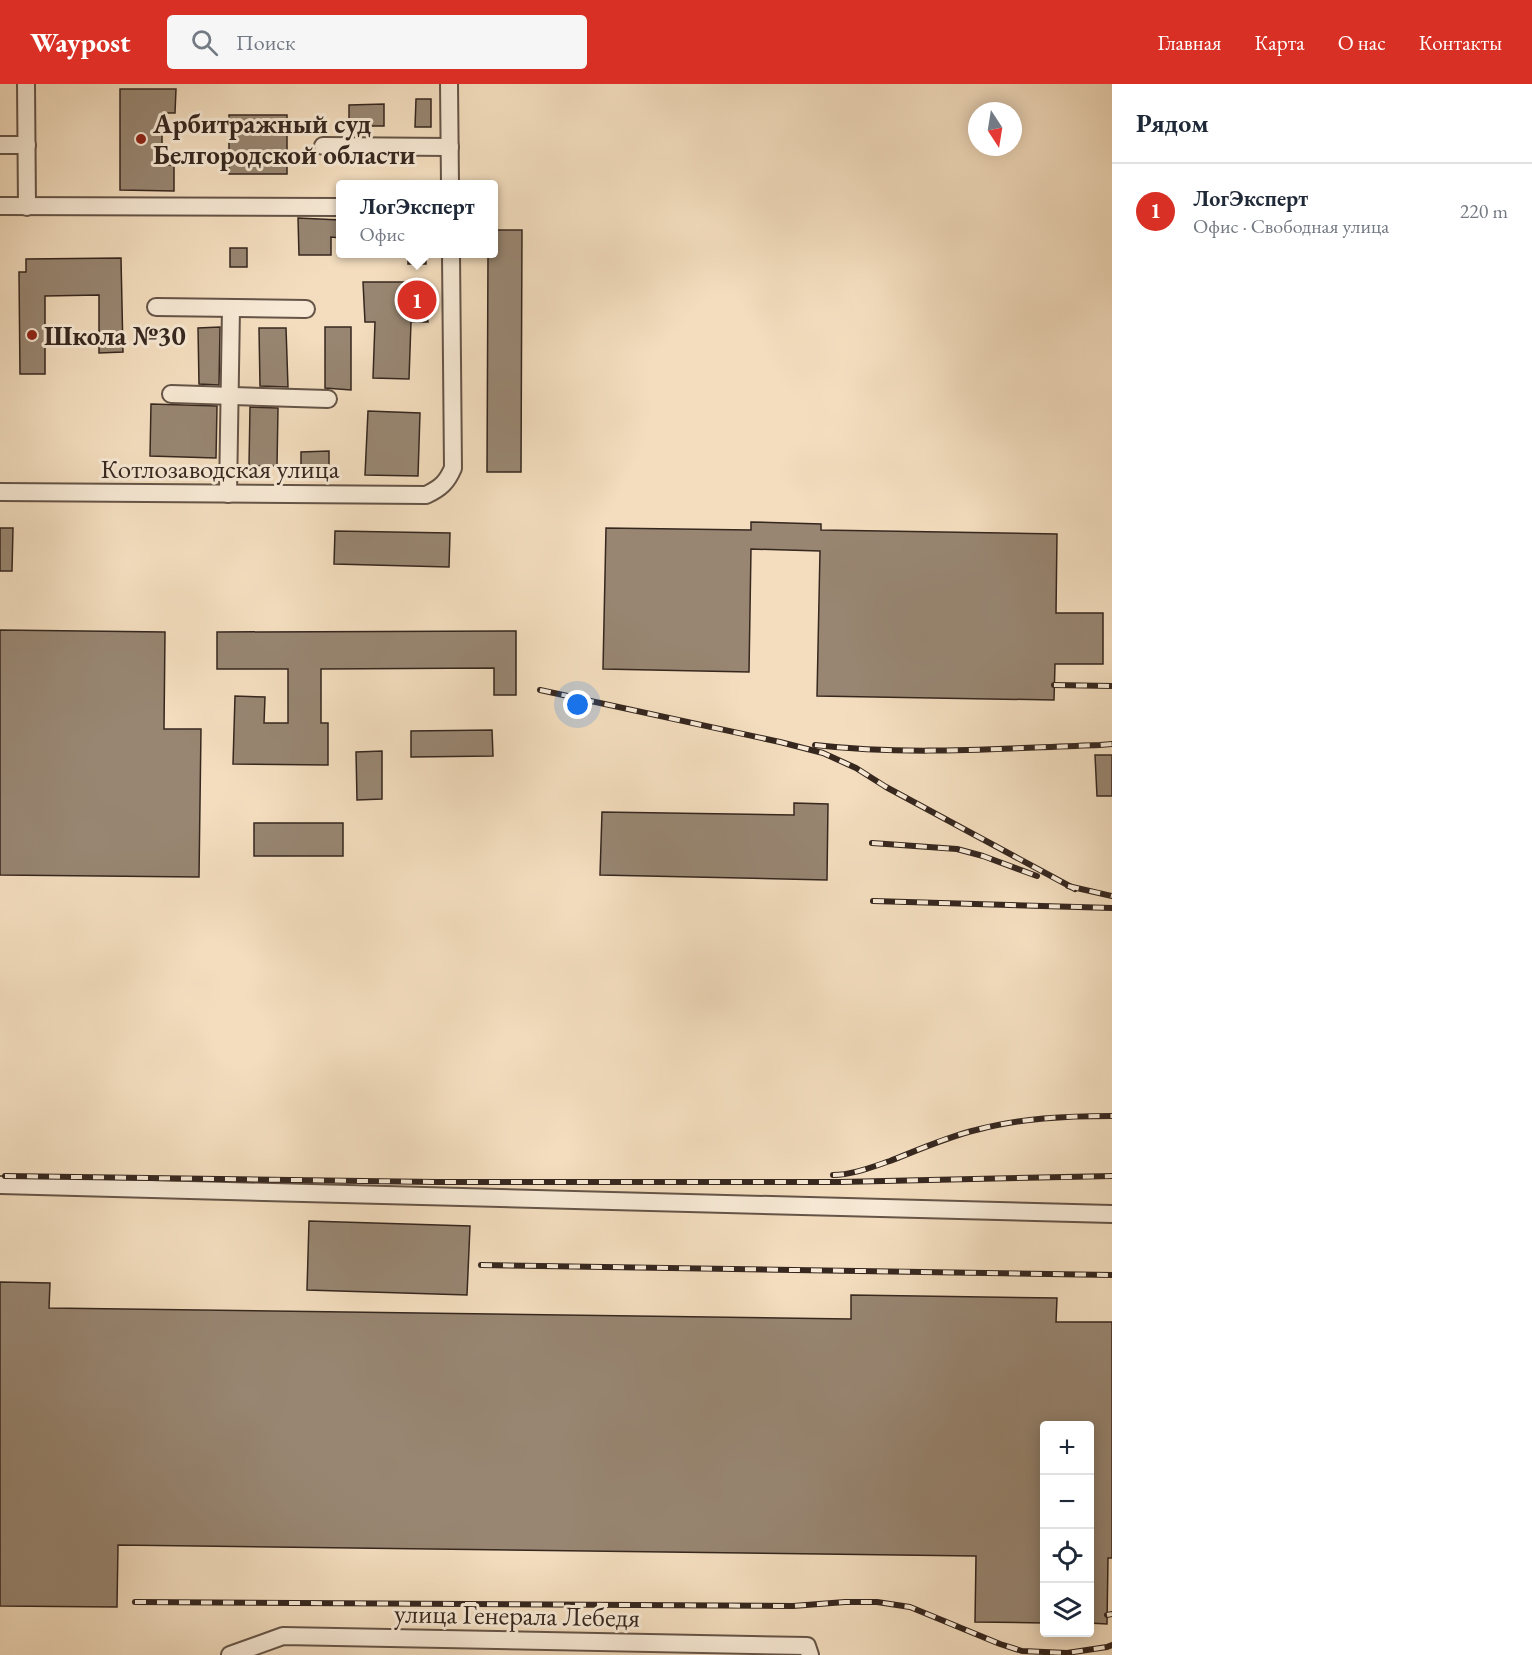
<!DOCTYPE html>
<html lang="ru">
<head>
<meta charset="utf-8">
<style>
	body { margin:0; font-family:"EB Garamond",serif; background:#f6f6f7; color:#1f2937 }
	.controls { position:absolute; right:18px; bottom:18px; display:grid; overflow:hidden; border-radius:6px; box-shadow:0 3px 15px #0003 }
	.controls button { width:54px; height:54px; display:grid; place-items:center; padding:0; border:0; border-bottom:2px solid #e0e1e3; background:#fff; color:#1f2937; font:30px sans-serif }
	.compass { position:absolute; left:968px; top:18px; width:54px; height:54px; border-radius:50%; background:#fff; box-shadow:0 3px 15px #0003; rotate:168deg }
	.you { position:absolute; left:578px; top:621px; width:21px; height:21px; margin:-15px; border:4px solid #fff; border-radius:50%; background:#1a73e8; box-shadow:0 0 0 9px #1a73e833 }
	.badge { display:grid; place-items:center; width:39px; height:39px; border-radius:50%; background:#d93025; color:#fff; font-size:20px; font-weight:700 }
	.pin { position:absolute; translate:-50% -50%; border:3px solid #fff; box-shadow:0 2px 6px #0006 }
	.popup { position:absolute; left:336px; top:96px; width:162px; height:78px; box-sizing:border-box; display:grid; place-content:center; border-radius:6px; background:#fff; filter:drop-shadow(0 2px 4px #0005); font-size:20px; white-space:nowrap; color:#747a83 }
	.popup b { font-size:22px; color:#1f2937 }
	.popup::after { content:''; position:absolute; left:50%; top:100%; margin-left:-12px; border:12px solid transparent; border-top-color:#fff }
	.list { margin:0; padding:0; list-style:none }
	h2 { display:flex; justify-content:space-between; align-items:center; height:78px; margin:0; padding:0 24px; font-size:26px }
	h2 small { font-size:20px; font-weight:400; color:#747a83 }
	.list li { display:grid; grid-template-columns:39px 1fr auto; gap:18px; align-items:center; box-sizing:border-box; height:96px; padding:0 24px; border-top:2px solid #e0e1e3 }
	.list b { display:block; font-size:22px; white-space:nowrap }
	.list p { margin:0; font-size:20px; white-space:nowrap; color:#747a83 }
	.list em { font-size:20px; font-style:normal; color:#747a83 }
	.icon { flex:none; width:33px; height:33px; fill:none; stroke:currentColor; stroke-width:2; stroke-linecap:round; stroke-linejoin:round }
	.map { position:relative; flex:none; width:1112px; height:1571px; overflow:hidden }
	header { display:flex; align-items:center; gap:36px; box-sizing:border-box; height:84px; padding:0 30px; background:#d93025; color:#fff }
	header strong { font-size:28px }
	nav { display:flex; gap:33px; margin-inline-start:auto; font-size:21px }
	.search { width:420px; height:54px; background:#f6f6f7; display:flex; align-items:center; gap:15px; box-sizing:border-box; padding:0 21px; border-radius:6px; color:#747a83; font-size:22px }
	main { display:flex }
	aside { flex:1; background:#fff }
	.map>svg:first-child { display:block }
</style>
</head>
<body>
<header>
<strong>Waypost</strong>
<div class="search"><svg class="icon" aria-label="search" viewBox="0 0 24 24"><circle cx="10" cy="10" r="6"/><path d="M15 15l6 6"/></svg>Поиск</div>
<nav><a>Главная</a><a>Карта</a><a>О нас</a><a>Контакты</a></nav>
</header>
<main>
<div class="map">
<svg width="1112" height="1571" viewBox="0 0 1112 1571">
	<rect width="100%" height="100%" fill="#f3ddbe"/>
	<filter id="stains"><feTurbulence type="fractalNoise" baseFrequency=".00333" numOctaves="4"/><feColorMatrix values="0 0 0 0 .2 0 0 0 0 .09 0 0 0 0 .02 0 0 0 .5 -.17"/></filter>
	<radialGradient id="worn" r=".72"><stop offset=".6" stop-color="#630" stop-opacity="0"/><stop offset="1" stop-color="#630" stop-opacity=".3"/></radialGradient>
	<!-- building -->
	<g fill="#988672" stroke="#36271f" stroke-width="1.5">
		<polygon points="120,5 176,5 175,29 162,29 162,81 174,81 174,107 120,106"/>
		<polygon points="416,15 431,15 431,43 415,43"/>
		<polygon points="384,20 384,42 349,42 349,21"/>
		<rect x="229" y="31" width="58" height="59"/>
		<polygon points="298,134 340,136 340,154 331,153 331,171 299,171"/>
		<polygon points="494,146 522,146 521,388 487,388 488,170 494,170"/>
		<rect x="230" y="164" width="17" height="19"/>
		<rect x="408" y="170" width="18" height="10"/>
		<polygon points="121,174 123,268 99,269 99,211 45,212 45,290 20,290 19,188 26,188 26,175"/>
		<polygon points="363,198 410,198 421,204 426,218 428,238 411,238 409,295 373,294 375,238 365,238"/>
		<polygon points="220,243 219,301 199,300 198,244"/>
		<polygon points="325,243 351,243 351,306 325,304"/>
		<polygon points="259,244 286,244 288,303 260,302"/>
		<polygon points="151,320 217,322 216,374 150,372"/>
		<polygon points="250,323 278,324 277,382 249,382"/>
		<polygon points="368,327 420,329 418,392 365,391"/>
		<polygon points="329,367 329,385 301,386 301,368"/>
		<polygon points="751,438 821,440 821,446 1057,450 1056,529 1103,529 1103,580 1055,580 1054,616 817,612 820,467 751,465 749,588 603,585 606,444 751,446"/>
		<polygon points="0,444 13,444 12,487 0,487"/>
		<polygon points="335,447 450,449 449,483 334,480"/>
		<polygon points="0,546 165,548 164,645 201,645 199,793 0,791"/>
		<polygon points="516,547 516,611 494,611 494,584 321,585 321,639 328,639 328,681 233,680 235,612 265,613 264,639 288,639 288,585 217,585 217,548"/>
		<polygon points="492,646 493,672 411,673 411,647"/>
		<polygon points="382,667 382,715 357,716 356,668"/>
		<polygon points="1095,671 1112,671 1112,712 1097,712"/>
		<polygon points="794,719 828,720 827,796 600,791 602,728 794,731"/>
		<rect x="254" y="739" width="89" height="33"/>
		<polygon points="309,1137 470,1142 467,1211 307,1206"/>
		<polygon points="0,1198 50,1199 49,1224 851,1235 851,1211 1057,1214 1056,1238 1112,1238 1112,1474 1108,1474 1107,1540 1089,1539 1089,1341 1044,1341 1044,1539 975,1538 976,1472 118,1461 117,1523 0,1522"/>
	</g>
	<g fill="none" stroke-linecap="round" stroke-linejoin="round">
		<!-- minor casing -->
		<g stroke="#655447" stroke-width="20">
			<g id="minor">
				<polyline points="26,0 27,123"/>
				<polyline points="449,0 450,100"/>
				<polyline points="0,61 27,61"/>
				<polyline points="323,62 450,63"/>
				<polyline points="0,122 340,123"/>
				<polyline points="156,223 306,225"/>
				<polyline points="171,310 328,315"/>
				<path d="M0,408L426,411C441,404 447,398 453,384L451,170"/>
				<polyline points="228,410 231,224"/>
				<polyline points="0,1101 1112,1130"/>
				<polyline points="230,1571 283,1552 807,1562 810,1571"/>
			</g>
		</g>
		<!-- minor -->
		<use href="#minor" stroke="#f7e9d5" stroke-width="16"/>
		<!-- rail casing -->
		<g stroke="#36271f" stroke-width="6">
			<g id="rail">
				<polyline points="1054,601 1112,602"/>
				<polyline points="540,606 780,658 823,669 856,684 886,703 1075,805"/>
				<path d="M815,661C910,672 1006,664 1100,661L1112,660"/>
				<polyline points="872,759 957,765 983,772 1037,792"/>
				<polyline points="1068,802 1112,812"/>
				<polyline points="873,817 1112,824"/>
				<path d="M833,1091C852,1091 872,1083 890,1077C918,1066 947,1053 976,1046C1020,1034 1067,1032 1112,1032"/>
				<polyline points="5,1092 437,1098 840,1098 1112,1092"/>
				<polyline points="481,1181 1112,1191"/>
				<polyline points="135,1518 793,1522 845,1518 877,1518 910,1523 1000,1560 1022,1567 1067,1569 1107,1563 1112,1561"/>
				<polyline points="1107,1531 1112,1530"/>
			</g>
		</g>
		<!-- rail -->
		<use href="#rail" stroke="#f7e9d5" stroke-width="4" stroke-dasharray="11" stroke-linecap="butt"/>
	</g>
	<!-- markers -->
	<g fill="#8f2418" stroke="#f7e9d5" stroke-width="2">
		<circle cx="141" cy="55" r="6"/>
		<circle cx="32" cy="251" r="6"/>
	</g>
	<g text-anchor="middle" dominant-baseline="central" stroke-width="6" stroke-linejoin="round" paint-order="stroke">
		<!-- poi labels -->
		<g font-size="27" font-weight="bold" fill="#36271f" stroke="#f7e9d5" text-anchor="start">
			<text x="153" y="39">Арбитражный суд<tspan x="153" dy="31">Белгородской области</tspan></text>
			<text x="44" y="251">Школа №30</text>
		</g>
		<!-- street labels -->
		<g font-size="27" fill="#36271f" stroke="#f7e9d5">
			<text x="220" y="384">Котлозаводская улица</text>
			<text transform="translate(517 1531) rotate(1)">улица Генерала Лебедя</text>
		</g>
	</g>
	<rect width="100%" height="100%" filter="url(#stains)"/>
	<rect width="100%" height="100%" fill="url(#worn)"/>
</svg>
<div class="controls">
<button>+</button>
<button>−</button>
<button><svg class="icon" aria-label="locate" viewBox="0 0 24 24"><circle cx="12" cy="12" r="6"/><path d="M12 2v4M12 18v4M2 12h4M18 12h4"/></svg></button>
<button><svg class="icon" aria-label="layers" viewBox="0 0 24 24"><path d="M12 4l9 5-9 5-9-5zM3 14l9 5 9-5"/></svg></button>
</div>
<svg class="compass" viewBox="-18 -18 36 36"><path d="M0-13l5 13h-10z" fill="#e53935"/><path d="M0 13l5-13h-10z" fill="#747a83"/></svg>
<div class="you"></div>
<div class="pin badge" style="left:417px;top:216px">1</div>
<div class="popup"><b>ЛогЭксперт</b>Офис</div>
</div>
<aside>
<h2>Рядом<small></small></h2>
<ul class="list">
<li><span class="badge">1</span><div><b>ЛогЭксперт</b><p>Офис · Свободная улица</p></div><em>220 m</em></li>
</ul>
</aside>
</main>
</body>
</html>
